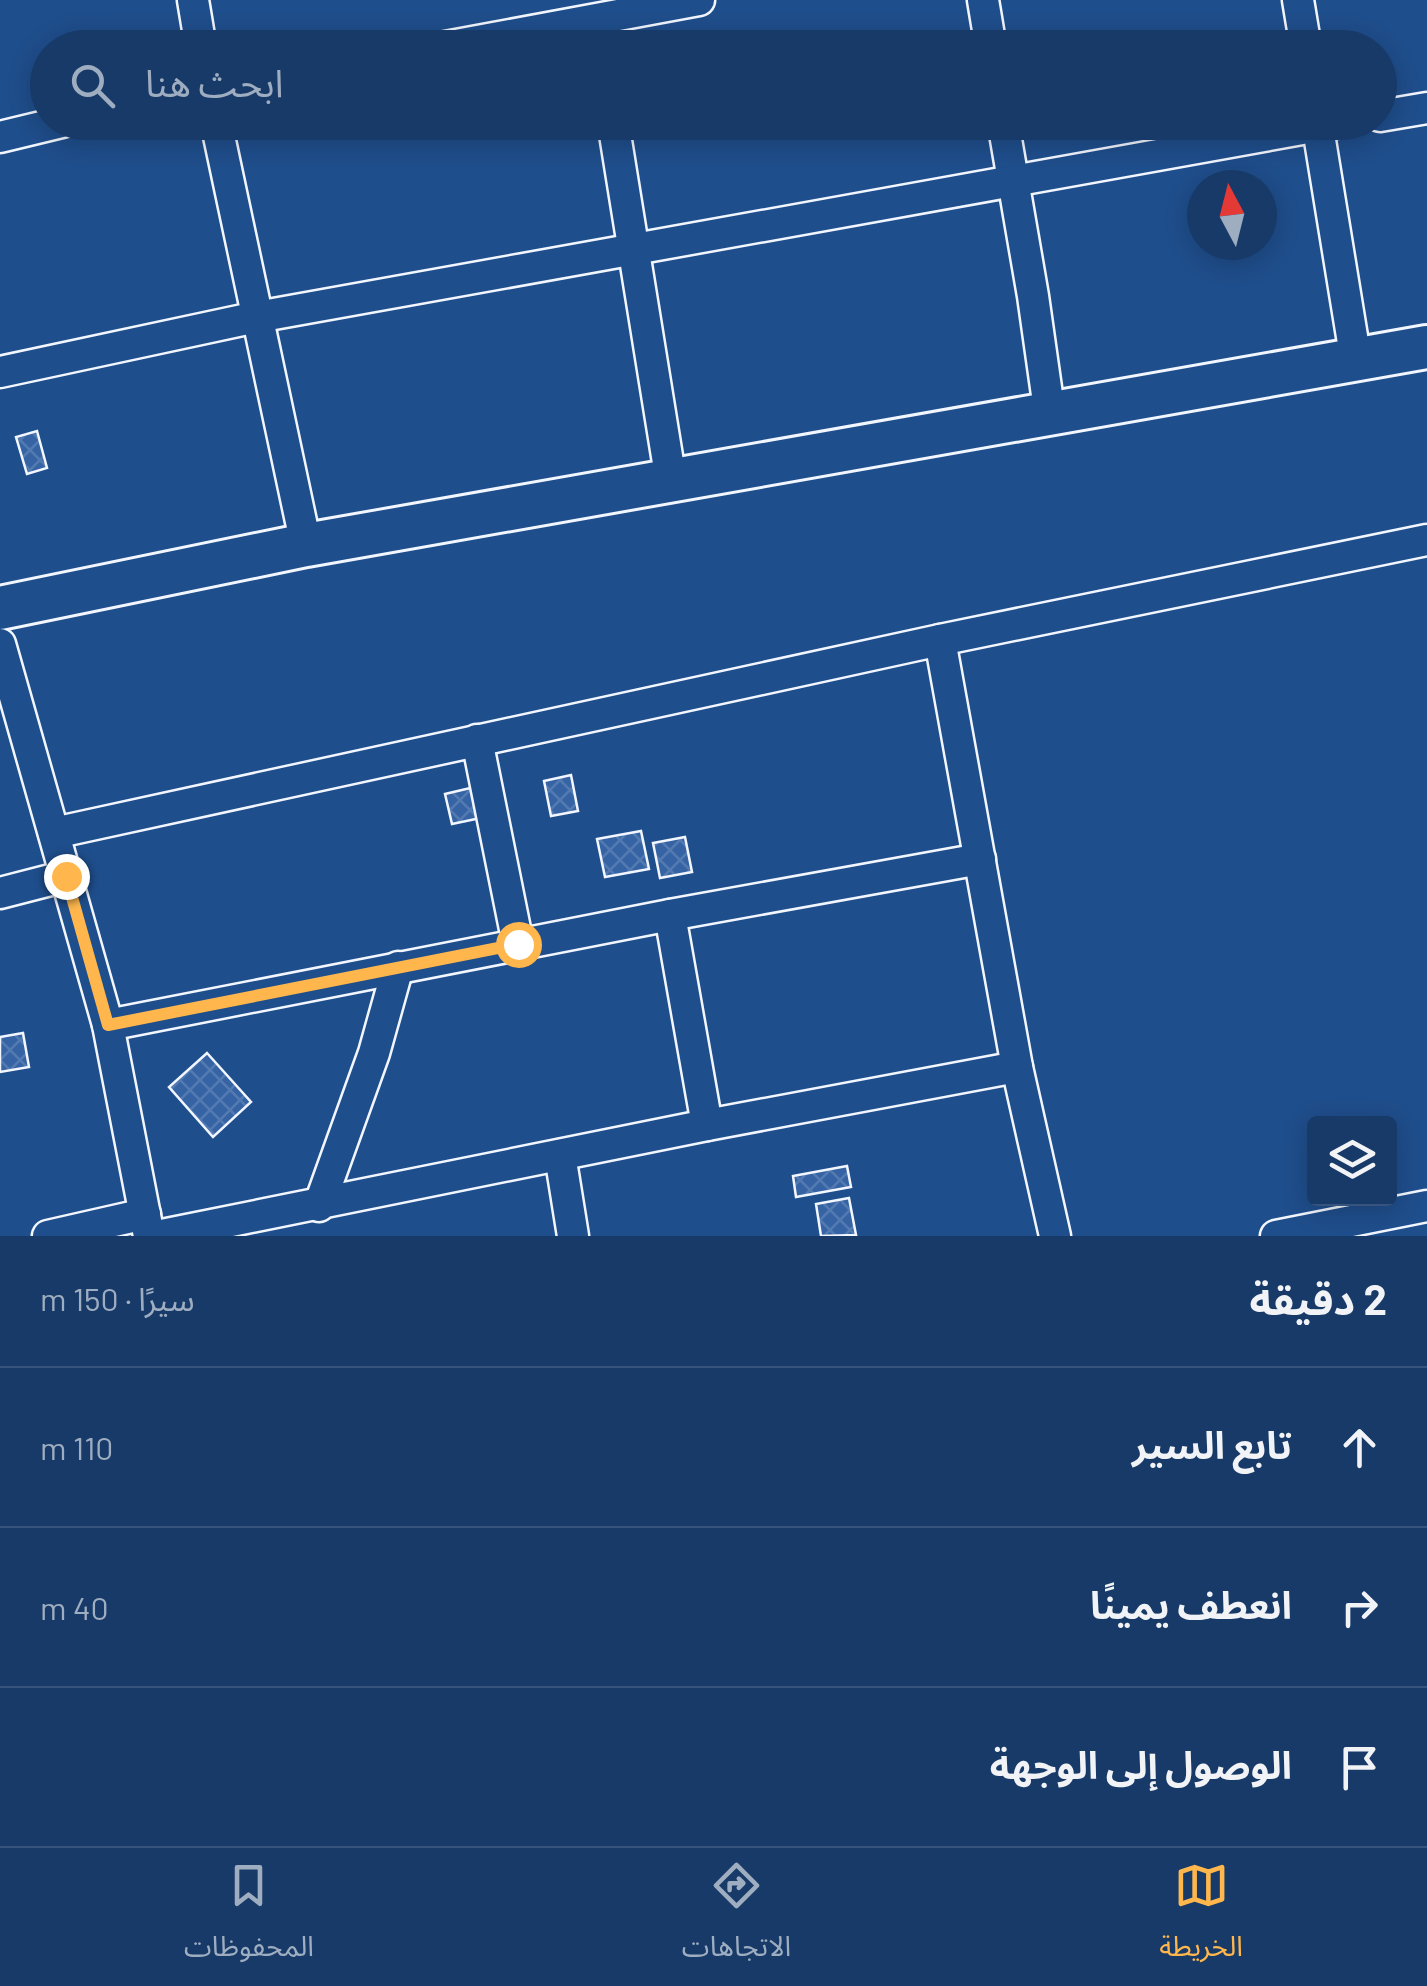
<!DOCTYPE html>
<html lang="ar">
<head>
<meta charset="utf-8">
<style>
	body { margin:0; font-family:Barlow,"Noto Sans Arabic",sans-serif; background:#20416f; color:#f1f3f6; direction:rtl }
	.controls { position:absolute; right:30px; bottom:30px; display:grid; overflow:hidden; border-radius:10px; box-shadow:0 5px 25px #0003 }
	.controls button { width:90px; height:90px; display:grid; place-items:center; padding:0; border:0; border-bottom:2px solid #36547d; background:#173a69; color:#f1f3f6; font:50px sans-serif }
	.compass { position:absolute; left:1187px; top:170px; width:90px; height:90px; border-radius:50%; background:#173a69; box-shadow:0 5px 25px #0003; rotate:353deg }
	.stop { position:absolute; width:30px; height:30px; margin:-22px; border:8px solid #ffb74d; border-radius:50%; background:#fff }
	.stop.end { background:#ffb74d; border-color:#fff; box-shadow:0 2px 10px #0008 }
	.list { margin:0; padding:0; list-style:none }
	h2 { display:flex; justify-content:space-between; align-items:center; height:130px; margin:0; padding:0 40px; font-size:42px }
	h2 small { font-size:32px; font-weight:400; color:#9eadc0 }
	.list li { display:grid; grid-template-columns:65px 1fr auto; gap:30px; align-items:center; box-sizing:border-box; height:160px; padding:0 40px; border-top:2px solid #36547d }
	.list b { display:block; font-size:38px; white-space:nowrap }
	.list em { font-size:32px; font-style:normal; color:#9eadc0 }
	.icon { flex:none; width:55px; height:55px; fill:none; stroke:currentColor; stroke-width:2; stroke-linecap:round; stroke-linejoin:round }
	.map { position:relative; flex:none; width:1427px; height:1236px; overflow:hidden; direction:ltr }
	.search { position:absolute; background:#173a69; box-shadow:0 5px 25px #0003; left:30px; right:30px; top:30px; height:110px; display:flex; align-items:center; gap:25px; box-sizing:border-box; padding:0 35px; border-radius:55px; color:#9eadc0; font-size:38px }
	.sheet { height:610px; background:#173a69 }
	nav { display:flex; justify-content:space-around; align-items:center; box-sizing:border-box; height:140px; border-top:2px solid #36547d; background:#173a69; font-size:28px; color:#9eadc0 }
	nav a { display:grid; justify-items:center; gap:5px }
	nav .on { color:#ffb74d }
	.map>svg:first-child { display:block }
</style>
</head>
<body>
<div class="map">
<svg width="1427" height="1236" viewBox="0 0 1427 1236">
	<defs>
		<pattern id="building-cross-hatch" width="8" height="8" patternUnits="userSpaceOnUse" patternTransform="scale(2.5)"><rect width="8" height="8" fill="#3563a3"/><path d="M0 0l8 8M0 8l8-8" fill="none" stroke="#537ab1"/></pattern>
	</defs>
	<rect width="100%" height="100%" fill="#1f4e8c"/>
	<!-- building -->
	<g fill="url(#building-cross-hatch)" stroke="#f2f6ff" stroke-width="2.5">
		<polygon points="37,431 47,468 27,474 16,437"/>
		<polygon points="571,775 578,811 551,816 544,781"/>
		<polygon points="483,785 490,816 452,824 445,794"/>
		<polygon points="641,831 649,869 605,877 597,839"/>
		<polygon points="685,837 692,872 660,878 653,843"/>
		<polygon points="23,1033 29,1067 0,1072 0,1037"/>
		<polygon points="207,1053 251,1102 213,1137 169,1087"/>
		<polygon points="847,1166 851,1187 796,1197 793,1176"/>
		<polygon points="849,1198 856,1235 821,1236 816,1204"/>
	</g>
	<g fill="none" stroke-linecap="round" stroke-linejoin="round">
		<!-- minor casing -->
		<g stroke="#f2f6ff" stroke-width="35">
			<g id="minor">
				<polyline points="193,0 201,48"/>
				<polyline points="983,0 991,48"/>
				<polyline points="1298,0 1306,48"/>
				<polyline points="440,48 699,0"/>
				<polyline points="1380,116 1427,108"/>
				<polyline points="216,122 306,545"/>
				<polyline points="613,122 671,481"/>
				<polyline points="1003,122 1033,296 1050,416"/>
				<polyline points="1317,122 1356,361"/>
				<polyline points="0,137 62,122"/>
				<polyline points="0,372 257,317 1341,122"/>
				<polyline points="940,640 1017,1067 1055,1236"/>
				<polyline points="0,644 108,1025 149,1236"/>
				<polyline points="477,740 518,944"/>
				<polyline points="54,833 940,640 1427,540"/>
				<polyline points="0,893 66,876"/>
				<polyline points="670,915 707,1125"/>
				<polyline points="108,1025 670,915 980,859"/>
				<polyline points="560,1155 573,1236"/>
				<polyline points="319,1206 374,1053 398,967"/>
				<polyline points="48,1236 145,1214"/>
				<polyline points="157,1236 707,1125 1017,1067"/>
				<polyline points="1276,1236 1427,1206"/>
			</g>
		</g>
		<!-- highway casing -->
		<g stroke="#f2f6ff" stroke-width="48">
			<polyline id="highway" points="0,608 306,545 1427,347"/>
		</g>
		<!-- minor -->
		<use href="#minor" stroke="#1f4e8c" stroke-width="30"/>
		<!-- highway -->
		<use href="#highway" stroke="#1f4e8c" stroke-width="42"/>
	</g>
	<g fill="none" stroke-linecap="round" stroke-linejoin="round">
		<!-- route -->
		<polyline stroke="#ffb74d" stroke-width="12" points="66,876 108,1025 518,944"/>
	</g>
</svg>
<div class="controls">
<button><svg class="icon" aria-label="layers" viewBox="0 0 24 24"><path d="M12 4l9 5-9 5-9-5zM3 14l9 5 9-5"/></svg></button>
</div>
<svg class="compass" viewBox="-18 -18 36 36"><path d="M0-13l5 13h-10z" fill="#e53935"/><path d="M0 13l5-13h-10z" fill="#9eadc0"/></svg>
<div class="stop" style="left:518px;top:944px"></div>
<div class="stop end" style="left:66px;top:876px"></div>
<div class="search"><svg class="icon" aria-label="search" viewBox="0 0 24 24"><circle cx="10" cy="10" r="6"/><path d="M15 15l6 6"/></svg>ابحث هنا</div>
</div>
<section class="sheet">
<h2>2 دقيقة<small>سيرًا · 150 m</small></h2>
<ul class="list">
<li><svg class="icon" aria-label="ahead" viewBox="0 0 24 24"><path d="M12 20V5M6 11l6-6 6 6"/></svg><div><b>تابع السير</b></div><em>110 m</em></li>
<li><svg class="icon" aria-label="right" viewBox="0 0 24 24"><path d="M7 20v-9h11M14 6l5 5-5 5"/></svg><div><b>انعطف يمينًا</b></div><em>40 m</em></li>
<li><svg class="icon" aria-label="arrive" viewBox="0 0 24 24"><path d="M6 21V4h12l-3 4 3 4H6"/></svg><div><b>الوصول إلى الوجهة</b></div></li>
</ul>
</section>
<nav>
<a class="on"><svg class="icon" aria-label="map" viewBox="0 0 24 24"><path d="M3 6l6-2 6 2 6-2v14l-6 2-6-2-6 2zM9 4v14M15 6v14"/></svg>الخريطة</a>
<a><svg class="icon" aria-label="directions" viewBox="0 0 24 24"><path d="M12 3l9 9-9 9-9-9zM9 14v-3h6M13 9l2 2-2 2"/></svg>الاتجاهات</a>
<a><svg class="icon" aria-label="saved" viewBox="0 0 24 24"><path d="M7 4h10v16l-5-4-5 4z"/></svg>المحفوظات</a>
</nav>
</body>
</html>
